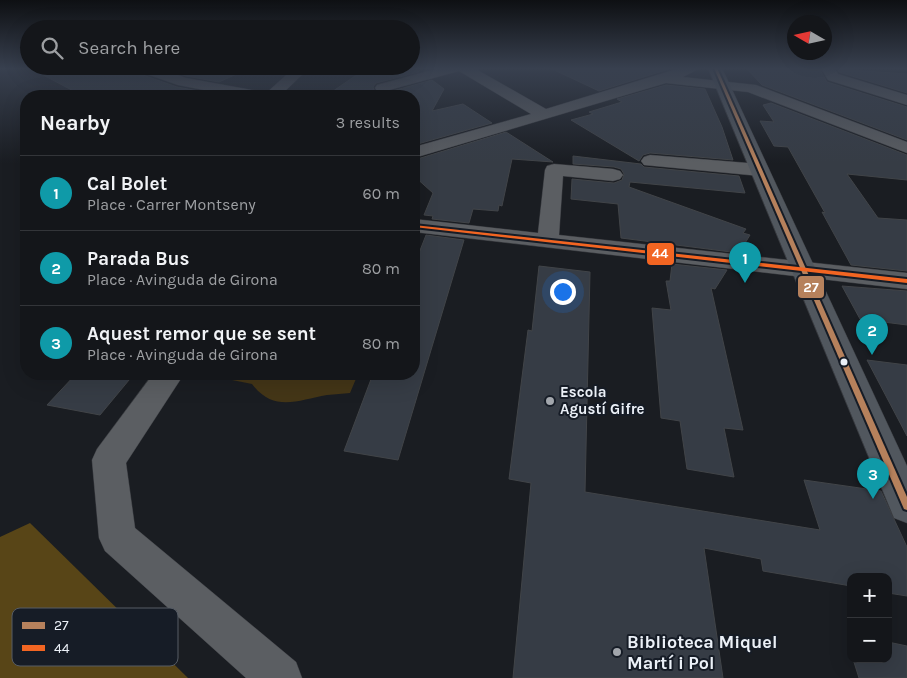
<!DOCTYPE html>
<html lang="en">
<head>
<meta charset="utf-8">
<style>
	body { margin:0; font-family:Karla,sans-serif; background:#212327; color:#f1f3f6 }
	.controls { position:absolute; right:15px; bottom:15px; display:grid; overflow:hidden; border-radius:10px; box-shadow:0 5px 20px #0002 }
	.controls button { width:45px; height:45px; display:grid; place-items:center; padding:0; border:0; border-bottom:1px solid #333539; background:#14161a; color:#f1f3f6; font:25px sans-serif }
	.compass { position:absolute; left:787px; top:15px; width:45px; height:45px; border-radius:50%; background:#14161a; box-shadow:0 5px 20px #0002; rotate:279deg }
	.you { position:absolute; left:562px; top:291px; width:18px; height:18px; margin:-12px; border:4px solid #fff; border-radius:50%; background:#1a73e8; box-shadow:0 0 0 8px #1a73e833 }
	.badge { display:grid; place-items:center; width:32px; height:32px; border-radius:50%; background:#7c3aed; color:#fff; font-size:16px; font-weight:700 }
	.pin { position:absolute; translate:-50% -41px; filter:drop-shadow(0 1px 2px #0008) }
	.pin::after { content:''; position:absolute; top:26px; width:18px; height:15px; background:inherit; clip-path:polygon(0 0,100% 0,50% 100%) }
	.list { margin:0; padding:0; list-style:none }
	h2 { display:flex; justify-content:space-between; align-items:center; height:65px; margin:0; padding:0 20px; font-size:21px }
	h2 small { font-size:16px; font-weight:400; color:#9d9fa2 }
	.list li { display:grid; grid-template-columns:32px 1fr auto; gap:15px; align-items:center; box-sizing:border-box; height:75px; padding:0 20px; border-top:1px solid #333539 }
	.list b { display:block; font-size:19px; white-space:nowrap }
	.list p { margin:0; font-size:16px; white-space:nowrap; color:#9d9fa2 }
	.list em { font-size:16px; font-style:normal; color:#9d9fa2 }
	.icon { flex:none; width:28px; height:28px; fill:none; stroke:currentColor; stroke-width:2; stroke-linecap:round; stroke-linejoin:round }
	.map { position:relative; flex:none; width:907px; height:678px; overflow:hidden }
	.search { position:absolute; background:#14161a; box-shadow:0 5px 20px #0002; left:20px; top:20px; width:400px; height:55px; display:flex; align-items:center; gap:12px; box-sizing:border-box; padding:0 18px; border-radius:28px; color:#9d9fa2; font-size:19px }
	.panel { position:absolute; background:#14161a; box-shadow:0 5px 20px #0002; left:20px; top:90px; width:400px; height:290px; border-radius:20px }
	.map>svg:first-child { display:block }
</style>
</head>
<body>
<div class="map">
<svg width="907" height="678" viewBox="0 0 907 678">
	<rect width="100%" height="100%" fill="#1a1d22"/>
	<!-- green -->
	<path fill="#443617" d="M236,374H358L350,393C343,394 335,394 327,395C298,400 274,413 252,384L232,380Z"/>
	<!-- forest -->
	<polygon fill="#584517" points="30,523 188,678 0,678 0,537"/>
	<!-- building -->
	<g fill="#363c45" stroke="#414448">
		<polygon points="30,68 135,68 137,73 177,87 199,91 187,96 83,96"/>
		<polygon points="165,68 250,68 219,82 186,76"/>
		<polygon points="393,68 415,68 419,72 376,83 373,87 375,92 382,94 432,80 444,89 432,111 463,104 492,123 414,145 414,96 326,96 355,76"/>
		<polygon points="550,68 666,68 669,69 599,91"/>
		<polygon points="746,68 819,68 827,82 907,107 907,140 762,85"/>
		<polygon points="837,69 907,74 907,93 839,72"/>
		<polygon points="666,85 705,89 722,127 733,160 650,153 643,155 639,161 571,120 593,114 589,112 622,102 617,99"/>
		<polygon points="771,103 907,155 907,180 847,174 878,218 907,220 907,271 851,265 822,212 825,213 788,147 774,146 760,121 774,122 763,105"/>
		<polygon points="506,132 553,162 512,159 502,206 499,205 498,211 473,209 469,223 432,219 433,216 424,215 433,193 414,176 414,160"/>
		<polygon points="573,156 641,164 644,167 739,176 745,193 630,182 629,187 746,229 743,233 750,235 739,253 621,238 618,204 571,199 572,179 614,183 622,180 624,174 621,169 614,167 573,164"/>
		<polygon points="426,235 464,240 398,460 344,451 373,374 414,374 414,266"/>
		<polygon points="672,264 727,270 715,289 711,288 743,430 724,428 734,477 687,469 680,421 661,418 652,308 671,310 666,281 670,281"/>
		<polygon points="539,266 590,272 585,492 820,530 804,480 881,491 907,547 907,596 888,593 888,577 851,577 851,586 763,571 761,559 704,548 723,678 513,678 531,483 509,479 528,330 532,331"/>
		<polygon points="842,286 907,291 907,325 860,319"/>
		<polygon points="867,360 907,365 907,436"/>
		<polygon points="76,374 134,374 100,415 47,405"/>
		<polygon points="888,642 907,646 907,678 859,678 853,659 888,659"/>
	</g>
	<g fill="none" stroke-linecap="round" stroke-linejoin="round">
		<!-- minor casing -->
		<g stroke="#37393e" stroke-width="1">
			<g id="minor">
				<polygon points="137,68 158,68 186,78 257,91 264,95 294,68 309,68 280,96 235,96 178,85 138,71"/>
				<polygon points="439,68 474,68 546,109 680,68 700,68 683,77 756,85 907,142 907,153 748,92 666,83 414,158 414,147 531,114 459,71 382,92 377,91 375,88 377,85"/>
				<polygon points="821,68 834,68 838,74 907,95 907,105 828,80"/>
				<polygon points="650,155 760,164 767,166 769,170 767,174 760,176 644,165 641,161 644,157"/>
				<polygon points="554,164 613,169 620,171 623,175 620,179 613,181 563,176 559,235 907,273 907,289 414,232 414,219 538,233 545,170 547,166"/>
				<polygon points="153,374 184,374 126,463 135,528 296,662 302,678 246,678 105,551 99,538 92,460 97,449"/>
			</g>
		</g>
		<!-- major casing -->
		<g stroke="#37393e" stroke-width="1">
			<polygon id="major" points="708,68 722,68 907,466 907,523 894,518"/>
		</g>
		<!-- minor -->
		<use href="#minor" fill="#5b5e62" fill-rule="evenodd"/>
		<!-- major -->
		<use href="#major" fill="#51575e" fill-rule="evenodd"/>
		<!-- bus-1 casing -->
		<g stroke="#161c26" stroke-width="4">
			<polygon id="bus-1" points="714,68 717,68 907,497 907,510 904,509"/>
		</g>
		<!-- bus-2 casing -->
		<g stroke="#161c26" stroke-width="4">
			<polygon id="bus-2" points="414,225 907,279 907,283 414,227"/>
		</g>
		<!-- bus-1 -->
		<use href="#bus-1" fill="#b6815c" fill-rule="evenodd"/>
		<!-- bus-2 -->
		<use href="#bus-2" fill="#f26522" fill-rule="evenodd"/>
	</g>
	<!-- sky -->
	<linearGradient id="sky" x2="0" y2="1"><stop stop-color="#0e1013"/><stop offset="0.42" stop-color="#38404f"/><stop offset="1" stop-color="#38404f" stop-opacity="0"/></linearGradient>
	<rect width="907" height="163" fill="url(#sky)"/>
	<!-- markers -->
	<circle fill="#ebf0f7" stroke="#161c26" stroke-width="2" cx="844" cy="362" r="4.5"/>
	<g fill="#a2a6ac" stroke="#161c26" stroke-width="2">
		<circle cx="550" cy="401" r="5"/>
		<circle cx="617" cy="652" r="5"/>
	</g>
	<g text-anchor="middle" dominant-baseline="central" stroke-width="4" stroke-linejoin="round" paint-order="stroke">
		<!-- poi labels -->
		<g font-size="15" font-weight="bold" fill="#ebf0f7" stroke="#161c26" text-anchor="start">
			<text x="560" y="392">Escola<tspan x="560" dy="17">Agustí Gifre</tspan></text>
		</g>
		<!-- near-poi labels -->
		<g font-size="18" font-weight="bold" fill="#ebf0f7" stroke="#161c26" text-anchor="start">
			<text x="627" y="642">Biblioteca Miquel<tspan x="627" dy="21">Martí i Pol</tspan></text>
		</g>
	</g>
	<!-- legend -->
	<rect x="12" y="608" width="166" height="58" rx="8" fill="#161c26" stroke="#565c65" stroke-width="1"/>
	<rect x="22" y="622" width="23" height="7" fill="#b6815c"/>
	<rect x="22" y="645" width="23" height="6" fill="#f26522"/>
	<g font-size="14" fill="#ebf0f7">
		<text x="54" y="630">27</text>
		<text x="54" y="653">44</text>
	</g>
	<g stroke="#161c26" stroke-width="2">
		<rect x="646" y="242" width="29" height="24" rx="5" fill="#f26522"/>
		<rect x="797" y="275" width="28" height="24" rx="5" fill="#b6815c"/>
	</g>
	<g font-size="14" text-anchor="middle" font-weight="bold" fill="#fff">
		<text x="660" y="258">44</text>
		<text x="811" y="292">27</text>
	</g>
</svg>
<div class="controls">
<button>+</button>
<button>−</button>
</div>
<svg class="compass" viewBox="-18 -18 36 36"><path d="M0-13l5 13h-10z" fill="#e53935"/><path d="M0 13l5-13h-10z" fill="#9d9fa2"/></svg>
<div class="you"></div>
<div class="pin badge" style="left:745px;top:283px;background:#0f9aa8">1</div>
<div class="pin badge" style="left:872px;top:355px;background:#0f9aa8">2</div>
<div class="pin badge" style="left:873px;top:499px;background:#0f9aa8">3</div>
<div class="search"><svg class="icon" aria-label="search" viewBox="0 0 24 24"><circle cx="10" cy="10" r="6"/><path d="M15 15l6 6"/></svg>Search here</div>
<section class="panel">
<h2>Nearby<small>3 results</small></h2>
<ul class="list">
<li><span class="badge" style="background:#0f9aa8">1</span><div><b>Cal Bolet</b><p>Place · Carrer Montseny</p></div><em>60 m</em></li>
<li><span class="badge" style="background:#0f9aa8">2</span><div><b>Parada Bus</b><p>Place · Avinguda de Girona</p></div><em>80 m</em></li>
<li><span class="badge" style="background:#0f9aa8">3</span><div><b>Aquest remor que se sent</b><p>Place · Avinguda de Girona</p></div><em>80 m</em></li>
</ul>
</section>
</div>
</body>
</html>
